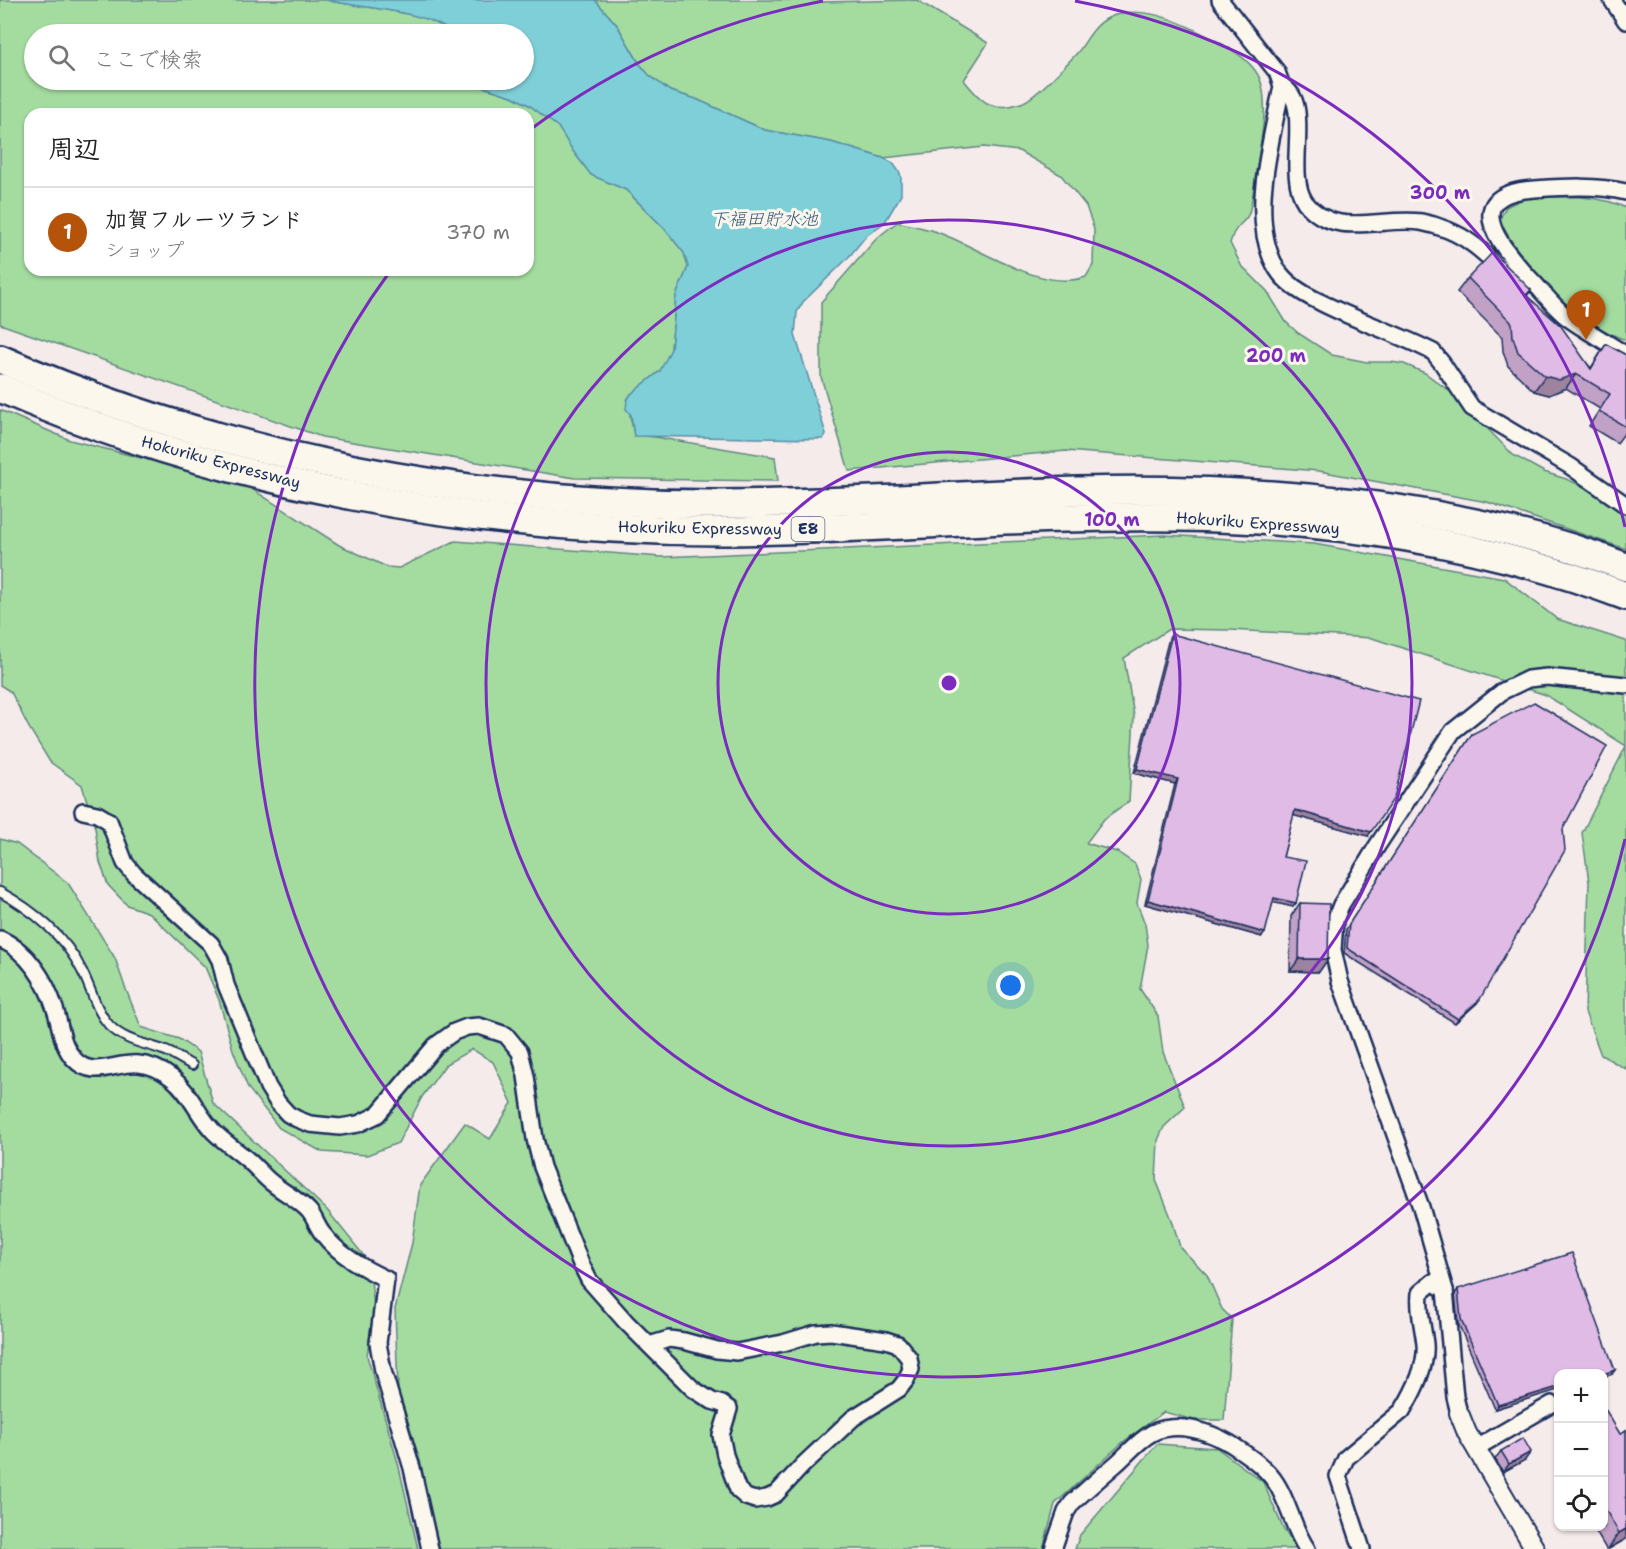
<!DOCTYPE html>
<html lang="ja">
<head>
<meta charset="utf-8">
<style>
	body { margin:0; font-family:"Shantell Sans","Klee One",sans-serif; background:#f2f2f2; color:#222 }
	.controls { position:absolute; right:18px; bottom:18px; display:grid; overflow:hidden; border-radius:12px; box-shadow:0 2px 4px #0004 }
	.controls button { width:54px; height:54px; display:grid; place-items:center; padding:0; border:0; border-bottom:2px solid #e0e0e0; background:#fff; color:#222; font:30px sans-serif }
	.you { position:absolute; left:1011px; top:986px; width:21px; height:21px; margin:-15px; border:4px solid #fff; border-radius:50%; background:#1a73e8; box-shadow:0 0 0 9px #1a73e833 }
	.badge { display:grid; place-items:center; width:39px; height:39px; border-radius:50%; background:#b45309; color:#fff; font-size:20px; font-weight:700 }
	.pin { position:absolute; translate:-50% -50px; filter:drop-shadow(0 2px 3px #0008) }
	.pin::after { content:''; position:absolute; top:32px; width:21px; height:18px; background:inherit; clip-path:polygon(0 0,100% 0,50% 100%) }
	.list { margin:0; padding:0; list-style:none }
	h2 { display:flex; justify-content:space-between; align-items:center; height:78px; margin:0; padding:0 24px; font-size:26px }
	h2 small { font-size:20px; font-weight:400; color:#767676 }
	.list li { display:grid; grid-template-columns:39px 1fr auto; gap:18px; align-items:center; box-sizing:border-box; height:90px; padding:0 24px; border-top:2px solid #e0e0e0 }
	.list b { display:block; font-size:22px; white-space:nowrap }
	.list p { margin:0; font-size:20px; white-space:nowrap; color:#767676 }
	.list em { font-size:20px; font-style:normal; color:#767676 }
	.icon { flex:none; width:33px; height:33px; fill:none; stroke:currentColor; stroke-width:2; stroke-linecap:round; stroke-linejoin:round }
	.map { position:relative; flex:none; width:1626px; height:1549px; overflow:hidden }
	.search { position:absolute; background:#fff; box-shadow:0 2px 4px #0004; left:24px; top:24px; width:510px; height:66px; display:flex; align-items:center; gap:15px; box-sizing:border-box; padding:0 21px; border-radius:33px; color:#767676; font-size:22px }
	.panel { position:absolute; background:#fff; box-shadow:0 2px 4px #0004; left:24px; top:108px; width:510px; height:168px; border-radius:18px }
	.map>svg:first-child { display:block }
</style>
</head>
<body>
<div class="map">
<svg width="1626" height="1549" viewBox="0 0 1626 1549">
	<rect width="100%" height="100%" fill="#f6ebeb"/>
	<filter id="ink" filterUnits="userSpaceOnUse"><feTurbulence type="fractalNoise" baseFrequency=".0167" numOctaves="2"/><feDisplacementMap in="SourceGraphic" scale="12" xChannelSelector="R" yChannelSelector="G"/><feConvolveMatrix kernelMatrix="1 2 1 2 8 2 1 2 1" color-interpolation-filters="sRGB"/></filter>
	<g filter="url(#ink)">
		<!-- green -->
		<g fill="#a4dca0" stroke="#60867f" stroke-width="1.5" fill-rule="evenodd">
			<path d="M0,0H326C358,8 429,9 452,34H34V80H461L512,96L529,105L559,127L573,151L591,175L626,190L664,228L684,253L688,267L676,296L671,349L667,360L660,371L631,394L627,400L634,435L655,437L775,457L778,481L575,478L322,437L0,324ZM30,114H528V270H30Z"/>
			<path d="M595,0H819L821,2L917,0L988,43L964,80C981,102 992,113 1021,103C1035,99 1067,64 1078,52C1087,40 1094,25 1108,18C1133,5 1167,16 1191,28C1213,39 1253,56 1261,82C1268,105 1262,132 1259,155C1255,174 1254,195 1249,213C1247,220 1239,224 1235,231C1232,234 1232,239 1230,243L1241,265L1267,291L1286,322L1298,333L1332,355L1367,362H1391L1404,364L1425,373L1456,396L1513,455L1544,472L1566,479L1608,497L1626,511V549L1487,502L1319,471L1066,451L849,471L821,377V302L877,238L897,222C912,226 928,228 942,234C984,250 1041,292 1086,277L1093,265L1094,229L1086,206L1061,175L1019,151L984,147L883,158L831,142L765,130L696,99L670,91L649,75L639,63L617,25Z"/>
			<path d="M1526,197C1560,197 1595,193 1626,208V340C1607,333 1588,324 1573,310C1550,290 1510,247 1500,219L1506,207Z"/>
			<polygon points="0,410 70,440 244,484 339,545 387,567 399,568 455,541 661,557 1164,535 1314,544 1504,578 1557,619 1626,641 1626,746 1546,695 1372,638 1230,630 1169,629 1124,658 1134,716 1129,801 1104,819 1086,843 1117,852 1135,864 1141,879 1137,903 1145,924 1148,945 1140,989 1158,1016 1163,1052 1185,1107 1164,1127 1158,1140 1156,1180 1172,1220 1180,1247 1207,1275 1222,1309 1232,1319 1224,1420 1194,1420 1164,1412 1123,1442 1055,1504 1043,1549 437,1549 421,1464 398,1390 395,1309 412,1243 420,1185 465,1123 490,1139 512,1103 493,1062 472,1049 446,1064 422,1097 398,1143 367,1155 322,1152 279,1128 248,1088 233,1050 219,1000 205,967 149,913 127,905 108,885 100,862 95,828 82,785 50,762 28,726 11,692 0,685"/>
			<polygon points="1626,746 1626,1069 1601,1055 1585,1012 1589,882 1582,833"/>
			<polygon points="0,839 17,844 68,883 115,958 125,987 141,1027 179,1039 198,1052 213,1103 327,1210 369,1262 374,1307 367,1356 398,1463 418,1549 0,1549"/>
			<polygon points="1157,1444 1217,1448 1263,1482 1284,1530 1298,1549 1075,1549 1080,1535"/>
		</g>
		<!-- water -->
		<path fill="#7fcfd8" stroke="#578fa7" stroke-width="1.5" d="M326,0H595L617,25L639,63L649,75L670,91L696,99L765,130L831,142L883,158L893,163L900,173L901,178V195L885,222L866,236L848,258L803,302L797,312L795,335L826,434L823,439L634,436L631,415L626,409L627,400L631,394L660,371L671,349L676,296L688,267L684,253L664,228L626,190L591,175L573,151L558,127L529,105L512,96L461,80H524V34H452C430,10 357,8 326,0Z"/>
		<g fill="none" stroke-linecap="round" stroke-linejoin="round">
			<!-- service casing -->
			<g stroke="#1b2f5e" stroke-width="12">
				<path id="service" d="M0,892C33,910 66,937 82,971C92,990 95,1009 109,1025C124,1041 144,1043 163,1050C173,1053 182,1060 192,1065"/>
			</g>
			<!-- minor casing -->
			<g stroke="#1b2f5e" stroke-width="20">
				<g id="minor">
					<path d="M1220,0L1277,72L1282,86C1272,140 1247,219 1277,269C1286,284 1305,295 1320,302C1357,321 1396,333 1433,352L1442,363L1472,408L1570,466L1626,505"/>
					<polyline points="1612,0 1626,21"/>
					<path d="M1282,86C1314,103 1284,172 1305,202C1334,240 1382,216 1421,222C1438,225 1458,233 1471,243C1486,253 1499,269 1514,277C1520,279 1527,280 1532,281"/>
					<path d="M1626,192C1597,185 1565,187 1535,189C1452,194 1506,254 1536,285C1546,296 1556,309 1568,318C1586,331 1607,342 1626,355"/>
					<polyline points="83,811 97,814 109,821 125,863 134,874 211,944 220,960 226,985 268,1087 278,1103 288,1114 297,1119 310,1124 340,1127 358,1124 377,1115 436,1045 454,1032 467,1027 479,1026 506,1035 520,1052 526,1076 535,1139 542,1167 581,1264 589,1280 626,1322 693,1389 712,1401 722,1404 729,1409 721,1435 725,1455 738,1490 746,1497 755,1500 767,1498 776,1494 803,1465 853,1418 899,1389 906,1380 911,1369 909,1358 898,1344 886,1340 831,1332 816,1333 783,1343 737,1352 717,1350 684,1341 669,1339 649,1345"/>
					<path d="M0,939C28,951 46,981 55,1009C61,1026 61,1045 74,1059C93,1080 117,1061 139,1064C151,1065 163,1071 172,1078C191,1093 198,1116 214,1132C225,1143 238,1151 249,1161C257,1168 264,1177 272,1183C284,1193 298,1199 309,1211C315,1218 317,1227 323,1234C339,1255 363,1268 386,1279L378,1343L383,1371L412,1468L430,1549"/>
					<polyline points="1459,1413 1455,1397 1445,1290 1421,1207 1340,981 1333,950 1335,920 1341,905 1377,846 1453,731 1503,691 1528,679 1547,677 1626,685"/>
					<polyline points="1476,1448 1552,1404"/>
					<path d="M1053,1549L1066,1512L1072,1503C1087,1489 1102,1476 1117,1463C1128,1453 1139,1440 1152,1433C1177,1421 1208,1431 1231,1444C1246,1454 1266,1467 1276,1483C1289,1503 1293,1529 1307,1549"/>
					<path d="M1362,1549L1338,1476L1346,1458L1402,1411C1413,1393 1427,1365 1425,1344C1423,1326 1418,1311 1420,1293L1433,1282L1445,1290"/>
				</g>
			</g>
			<!-- tertiary casing -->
			<g stroke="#1b2f5e" stroke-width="22">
				<polyline id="tertiary" points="1459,1413 1467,1433 1535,1549"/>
			</g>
			<!-- motorway casing -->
			<g stroke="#1b2f5e" stroke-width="32">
				<g id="motorway">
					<path d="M0,359C223,457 477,505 720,504C840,504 958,495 1077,491C1255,486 1459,503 1626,567"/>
					<path d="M0,388C223,485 478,531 721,531C873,531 1026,514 1178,517C1330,519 1484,542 1626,596"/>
				</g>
			</g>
			<!-- service -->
			<use href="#service" stroke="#fbf7ec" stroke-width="8"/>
			<!-- minor -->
			<use href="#minor" stroke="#fbf7ec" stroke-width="15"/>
			<!-- tertiary -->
			<use href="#tertiary" stroke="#fbf7ec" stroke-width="18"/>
			<!-- motorway -->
			<use href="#motorway" stroke="#fbf7ec" stroke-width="27"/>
		</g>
		<!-- wall -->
		<g fill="#c1a1c5" stroke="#1b2f5e" stroke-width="1.5">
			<polygon points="1468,278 1531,290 1527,296 1591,368 1606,344 1626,355 1626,431 1617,443 1589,426 1600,409 1566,388 1549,395 1534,391 1508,366 1503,351 1502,337 1457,292"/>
			<polygon points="1172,634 1368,836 1293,815 1283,857 1296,903 1293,907 1273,902 1262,937 1145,904 1175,784 1134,773 1169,638"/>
			<polygon points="1472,734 1563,829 1477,1003 1455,1023 1344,953 1346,929"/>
			<polygon points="1300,903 1328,959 1319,972 1290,971 1291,916"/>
			<polygon points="1458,1289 1612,1374 1604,1377 1604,1374 1495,1409 1458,1323 1455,1294"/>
			<polygon points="1604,1410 1620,1434 1626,1430 1626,1539 1609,1549 1606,1549 1593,1527 1604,1527"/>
			<polygon points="1501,1451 1525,1460 1503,1472 1495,1459"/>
		</g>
		<!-- shaded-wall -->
		<g fill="#9d83a0" stroke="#1b2f5e" stroke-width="1.5">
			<polygon points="1576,374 1566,388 1549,395 1534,391 1545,376"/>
			<polygon points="1137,769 1178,779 1175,784 1134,773"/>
			<polygon points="1295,810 1371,832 1368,836 1292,815"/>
			<polygon points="1274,898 1296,903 1293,907 1271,902"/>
			<polygon points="1148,900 1265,933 1262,937 1145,904"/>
			<polygon points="1299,959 1328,959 1319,972 1290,971"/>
			<polygon points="1480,999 1477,1003 1455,1023 1458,1019"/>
			<polygon points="1615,1370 1612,1374 1604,1377 1604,1374"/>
			<polygon points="1558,1387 1558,1390 1495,1409 1498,1405"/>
			<polygon points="1531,1452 1525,1460 1503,1472 1509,1464"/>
			<polygon points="1626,1529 1626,1539 1608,1549 1619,1533"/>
		</g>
		<!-- building -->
		<g fill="#e0bbe5" stroke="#1b2f5e" stroke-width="1.5">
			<polygon points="1493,252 1531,290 1526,295 1561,326 1591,369 1606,344 1626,355 1626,427 1599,411 1610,394 1576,374 1559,380 1545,376 1518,352 1513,337 1512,323 1468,278"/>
			<polygon points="1172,634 1419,701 1394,798 1371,832 1295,810 1283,857 1306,861 1296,903 1274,898 1265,933 1148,900 1178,779 1137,769"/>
			<polygon points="1534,702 1607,746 1563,829 1565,850 1480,999 1458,1019 1347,948 1349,924 1472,734"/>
			<polygon points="1300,903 1329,904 1328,959 1299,959"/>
			<polygon points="1572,1253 1615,1370 1603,1374 1558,1374 1558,1387 1498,1405 1461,1319 1458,1289"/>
			<polygon points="1605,1409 1620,1434 1626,1430 1626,1529 1619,1533 1604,1507 1604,1490 1605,1489 1604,1487 1604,1410"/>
			<polygon points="1523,1438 1531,1452 1509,1464 1501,1451"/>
		</g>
	</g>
	<!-- distance rings -->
	<g fill="none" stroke="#7b2cbf" stroke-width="3">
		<circle cx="949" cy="683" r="231"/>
		<circle cx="949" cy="683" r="463"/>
		<path d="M1625 839A694 694 0 1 1 391 270M531 129A694 694 0 0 1 823 1M1075 1A694 694 0 0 1 1625 527"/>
	</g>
	<g text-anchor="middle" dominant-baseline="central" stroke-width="6" stroke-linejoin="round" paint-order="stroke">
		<!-- shield labels -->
		<rect fill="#fbf7ec" stroke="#5e6b89" stroke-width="1.5" x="791.5" y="517" width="33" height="24" rx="4.5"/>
		<g font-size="15" font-weight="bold" fill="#1b2f5e">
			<text x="808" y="529">E8</text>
		</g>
		<!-- street labels -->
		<g font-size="16" fill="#1b2f5e" stroke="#fbf7ec">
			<text transform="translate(221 462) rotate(15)">Hokuriku Expressway</text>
			<text transform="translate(1258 523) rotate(4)">Hokuriku Expressway</text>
			<text transform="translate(700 528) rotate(1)">Hokuriku Expressway</text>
		</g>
		<!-- water labels -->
		<g font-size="18" font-style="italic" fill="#34577c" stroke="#fbf7ec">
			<text x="764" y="219">下福田貯水池</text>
		</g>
	</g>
	<circle cx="949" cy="683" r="9" fill="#7b2cbf" stroke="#fbf7ec" stroke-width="3"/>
	<g font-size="18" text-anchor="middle" font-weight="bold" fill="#7b2cbf" stroke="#fbf7ec" stroke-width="6" stroke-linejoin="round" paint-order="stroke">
		<text x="1440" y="199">300 m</text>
		<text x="1276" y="362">200 m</text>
		<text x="1112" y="526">100 m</text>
	</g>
</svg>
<div class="controls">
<button>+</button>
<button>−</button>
<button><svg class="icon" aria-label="locate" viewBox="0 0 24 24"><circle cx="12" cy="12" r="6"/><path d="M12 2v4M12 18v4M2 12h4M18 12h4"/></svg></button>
</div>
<div class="you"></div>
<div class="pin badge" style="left:1586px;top:340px">1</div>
<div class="search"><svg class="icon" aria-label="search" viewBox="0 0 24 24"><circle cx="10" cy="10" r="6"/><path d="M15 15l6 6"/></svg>ここで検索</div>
<section class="panel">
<h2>周辺<small></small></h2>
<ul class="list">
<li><span class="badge">1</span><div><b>加賀フルーツランド</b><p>ショップ</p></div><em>370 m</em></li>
</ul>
</section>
</div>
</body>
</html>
